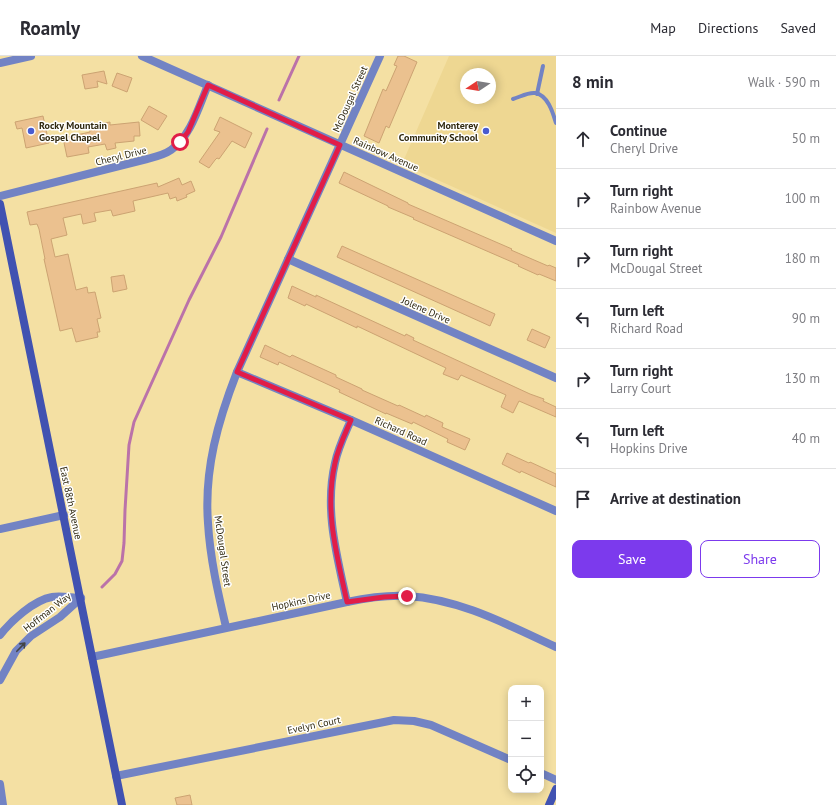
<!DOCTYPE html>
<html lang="en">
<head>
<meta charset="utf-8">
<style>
	body { margin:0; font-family:"PT Sans",sans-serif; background:#f7f7f7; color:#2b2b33 }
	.controls { position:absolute; right:12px; bottom:12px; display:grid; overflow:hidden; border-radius:8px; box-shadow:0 2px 10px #0003 }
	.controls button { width:36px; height:36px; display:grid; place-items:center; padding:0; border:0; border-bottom:1px solid #e1e1e2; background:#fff; color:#2b2b33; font:20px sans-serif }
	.compass { position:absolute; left:460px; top:12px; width:36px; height:36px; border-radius:50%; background:#fff; box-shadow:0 2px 10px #0003; rotate:258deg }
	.stop { position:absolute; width:12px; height:12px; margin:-9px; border:3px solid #e11d48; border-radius:50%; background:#fff }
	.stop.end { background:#e11d48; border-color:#fff; box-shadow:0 1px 4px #0008 }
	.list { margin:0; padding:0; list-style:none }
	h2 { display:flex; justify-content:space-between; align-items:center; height:52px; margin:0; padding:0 16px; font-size:17px }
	h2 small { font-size:13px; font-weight:400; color:#7c7c81 }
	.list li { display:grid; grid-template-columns:26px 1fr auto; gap:12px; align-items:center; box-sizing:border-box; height:60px; padding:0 16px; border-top:1px solid #e1e1e2 }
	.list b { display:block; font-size:15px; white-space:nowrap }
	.list p { margin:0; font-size:13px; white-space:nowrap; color:#7c7c81 }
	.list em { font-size:13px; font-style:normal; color:#7c7c81 }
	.actions { display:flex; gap:8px; padding:12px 16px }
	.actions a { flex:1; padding:9px 0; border:1px solid #7c3aed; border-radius:8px; text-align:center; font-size:14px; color:#7c3aed }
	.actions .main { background:#7c3aed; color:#fff }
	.icon { flex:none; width:22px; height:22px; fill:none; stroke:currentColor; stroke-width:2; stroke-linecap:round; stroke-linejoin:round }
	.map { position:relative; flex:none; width:556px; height:749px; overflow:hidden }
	header { display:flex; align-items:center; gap:24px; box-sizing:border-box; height:56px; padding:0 20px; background:#fff; border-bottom:1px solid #e1e1e2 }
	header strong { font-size:19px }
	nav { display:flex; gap:22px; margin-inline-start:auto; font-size:14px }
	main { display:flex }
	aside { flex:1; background:#fff }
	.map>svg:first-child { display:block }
</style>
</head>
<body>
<header>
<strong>Roamly</strong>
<nav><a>Map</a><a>Directions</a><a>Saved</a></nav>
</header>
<main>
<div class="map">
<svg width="556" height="749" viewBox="0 0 556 749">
	<rect width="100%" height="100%" fill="#f4e0a3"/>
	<!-- built -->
	<path fill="#eed792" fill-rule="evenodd" d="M449,0H556V177L402,108ZM466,18H490V42H466Z"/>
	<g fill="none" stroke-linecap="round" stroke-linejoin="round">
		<!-- stream -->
		<g stroke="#bb72a9" stroke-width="3">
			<polyline points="279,44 299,0"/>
			<polyline points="102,531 115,518 122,505 124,487 125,454 129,389 134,366 189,244 221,181 267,73"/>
		</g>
	</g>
	<!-- building -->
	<g fill="#ebc18f" stroke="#cca372">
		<polygon points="398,0 404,0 417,6 389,72 386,70 379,87 364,80 383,33 386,35 397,10 394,9"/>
		<polygon points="104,15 107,28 97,25 98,31 85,33 82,19"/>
		<polygon points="117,17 132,22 127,36 112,30"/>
		<polygon points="149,50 167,60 158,74 141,64"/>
		<polygon points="43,60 49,87 26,92 22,72 17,73 15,66"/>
		<polygon points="220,61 252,77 245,92 232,85 219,103 217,102 215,104 209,112 199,106 220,76 214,74"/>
		<polygon points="110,66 110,69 139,66 140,80 134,80 134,85 115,87 116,92 107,94 105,88 88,91 89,97 67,101 63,82 90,76 89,70"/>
		<polygon points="344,116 408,147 408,148 512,193 511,194 548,210 549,209 556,212 556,225 539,218 538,219 518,210 519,209 413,163 414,162 388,151 388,150 339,127"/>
		<polygon points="179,122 182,129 191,125 195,135 186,139 187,141 177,145 176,141 170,143 168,137 133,145 135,155 113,160 111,154 94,157 96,165 83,168 81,158 63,162 67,179 51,183 55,201 68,198 76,234 87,231 88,237 95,236 101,262 97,263 100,276 97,276 98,281 76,286 72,272 60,275 44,203 45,203 39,173 37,168 30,169 27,156 157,127 158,131"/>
		<polygon points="342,190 495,258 490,270 337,201"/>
		<polygon points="124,219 127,233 113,236 111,221"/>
		<polygon points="292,230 316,241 316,239 405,280 406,278 414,282 413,284 530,338 544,343 543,345 556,351 556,361 519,345 513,357 501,351 506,339 461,319 458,324 443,318 446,312 357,270 357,272 306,248 305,250 288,242"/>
		<polygon points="532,273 550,281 545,292 527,284"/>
		<polygon points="265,289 290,301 292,299 336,319 336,321 362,333 362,334 398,350 399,349 425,361 426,359 443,367 442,371 470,383 465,394 447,386 448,383 413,366 412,368 386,357 386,358 339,336 340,334 279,306 278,309 260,301"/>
		<polygon points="507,397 529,407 530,406 556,418 556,431 521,415 520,417 502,408"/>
		<polygon points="190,739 192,749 177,749 175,742"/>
	</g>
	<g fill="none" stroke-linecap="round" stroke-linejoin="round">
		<!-- lane -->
		<g stroke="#7283c4" stroke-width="4">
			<polyline points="537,38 543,10"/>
			<path d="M513,43C520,41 528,36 535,37C548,39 553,57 556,67"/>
		</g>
		<!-- street -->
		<g stroke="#7283c4" stroke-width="8">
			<polyline points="142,0 556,185"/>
			<polyline points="0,7 31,0"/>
			<path d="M0,140L147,103C155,101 164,99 171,94C191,80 199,50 208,29"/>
			<polyline points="288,203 556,322"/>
			<polyline points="237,316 351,364 556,455"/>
			<polyline points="0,473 64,459"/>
			<path d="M347,546C337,500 324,454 335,407C338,392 345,378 351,364"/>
			<path d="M226,571C218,537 210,502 208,467C204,413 218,365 237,316L380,0"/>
			<path d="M0,579C11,565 34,544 52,541C61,539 72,542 81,542"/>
			<path d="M92,601L347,546C366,542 387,539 407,540C460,543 508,569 556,591"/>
			<polyline points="0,624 16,595 31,580 60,561 81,542"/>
			<polyline points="541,717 556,724"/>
			<polyline points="116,720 394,664 414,665 431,669 511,704"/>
			<polyline points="0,728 3,749"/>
		</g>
		<!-- secondary -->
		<g stroke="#4152b1" stroke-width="8">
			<polyline points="0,148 122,749"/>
			<polyline points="549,749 556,733"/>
		</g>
	</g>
	<!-- one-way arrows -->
	<defs><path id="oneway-shaft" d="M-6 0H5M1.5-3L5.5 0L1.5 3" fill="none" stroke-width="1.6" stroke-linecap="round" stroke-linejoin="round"/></defs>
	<use stroke="#444446" href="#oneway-shaft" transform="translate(21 591) rotate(-46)"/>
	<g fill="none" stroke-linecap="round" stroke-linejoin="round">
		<!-- route -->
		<path stroke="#e11d48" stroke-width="5" d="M180,86L188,76L208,29L340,89L237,316L351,364C345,378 338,392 335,407C324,455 337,499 347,546L384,541L407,540"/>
	</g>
	<!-- markers -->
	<g fill="#485bd0" stroke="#fff" stroke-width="1.5">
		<circle cx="31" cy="75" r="4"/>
		<circle cx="486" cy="75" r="4"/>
	</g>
	<g text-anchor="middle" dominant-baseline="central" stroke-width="3" stroke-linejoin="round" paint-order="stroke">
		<!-- street labels -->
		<g font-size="10" fill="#302910" stroke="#fff">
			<text transform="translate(350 43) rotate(-66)">McDougal Street</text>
			<text transform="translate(386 98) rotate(24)">Rainbow Avenue</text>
			<text transform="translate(121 100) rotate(-14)">Cheryl Drive</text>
			<text transform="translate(426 254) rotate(24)">Jolene Drive</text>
			<text transform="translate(401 375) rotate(24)">Richard Road</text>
			<text transform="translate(71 447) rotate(78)">East 88th Avenue</text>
			<text transform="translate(223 495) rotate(82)">McDougal Street</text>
			<text transform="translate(301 545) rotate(-12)">Hopkins Drive</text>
			<text transform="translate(47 556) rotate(-38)">Hoffman Way</text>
			<text transform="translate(314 669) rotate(-12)">Evelyn Court</text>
		</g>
		<!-- poi labels -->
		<g font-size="10" font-weight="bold" fill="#302910" stroke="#fff" text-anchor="start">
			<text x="39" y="69">Rocky Mountain<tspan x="39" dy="12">Gospel Chapel</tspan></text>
			<text x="478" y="69" text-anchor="end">Monterey<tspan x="478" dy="12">Community School</tspan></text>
		</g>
	</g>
</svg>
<div class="controls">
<button>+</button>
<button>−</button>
<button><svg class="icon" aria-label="locate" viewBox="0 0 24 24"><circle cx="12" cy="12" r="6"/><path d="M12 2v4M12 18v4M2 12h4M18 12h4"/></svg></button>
</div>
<svg class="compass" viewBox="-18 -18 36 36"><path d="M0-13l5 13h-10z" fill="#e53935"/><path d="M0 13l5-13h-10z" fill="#7c7c81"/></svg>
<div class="stop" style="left:180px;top:86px"></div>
<div class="stop end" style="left:407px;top:540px"></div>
</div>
<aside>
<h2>8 min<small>Walk · 590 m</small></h2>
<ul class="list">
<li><svg class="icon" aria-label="ahead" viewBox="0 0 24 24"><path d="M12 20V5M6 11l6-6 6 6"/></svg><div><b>Continue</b><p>Cheryl Drive</p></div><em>50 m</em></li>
<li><svg class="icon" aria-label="right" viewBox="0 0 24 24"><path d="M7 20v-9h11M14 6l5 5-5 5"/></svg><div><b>Turn right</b><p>Rainbow Avenue</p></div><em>100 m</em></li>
<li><svg class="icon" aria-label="right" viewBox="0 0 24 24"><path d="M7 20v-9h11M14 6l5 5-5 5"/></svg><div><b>Turn right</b><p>McDougal Street</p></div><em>180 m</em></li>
<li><svg class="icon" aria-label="left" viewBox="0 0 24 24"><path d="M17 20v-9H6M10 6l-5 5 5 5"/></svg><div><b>Turn left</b><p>Richard Road</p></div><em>90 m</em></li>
<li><svg class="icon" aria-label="right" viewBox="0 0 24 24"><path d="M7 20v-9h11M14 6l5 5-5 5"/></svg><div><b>Turn right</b><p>Larry Court</p></div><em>130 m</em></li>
<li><svg class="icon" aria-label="left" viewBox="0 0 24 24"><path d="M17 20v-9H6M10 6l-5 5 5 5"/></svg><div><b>Turn left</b><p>Hopkins Drive</p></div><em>40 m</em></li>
<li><svg class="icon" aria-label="arrive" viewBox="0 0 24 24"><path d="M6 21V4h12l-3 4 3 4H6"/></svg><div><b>Arrive at destination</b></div></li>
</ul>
<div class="actions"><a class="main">Save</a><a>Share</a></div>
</aside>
</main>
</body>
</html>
